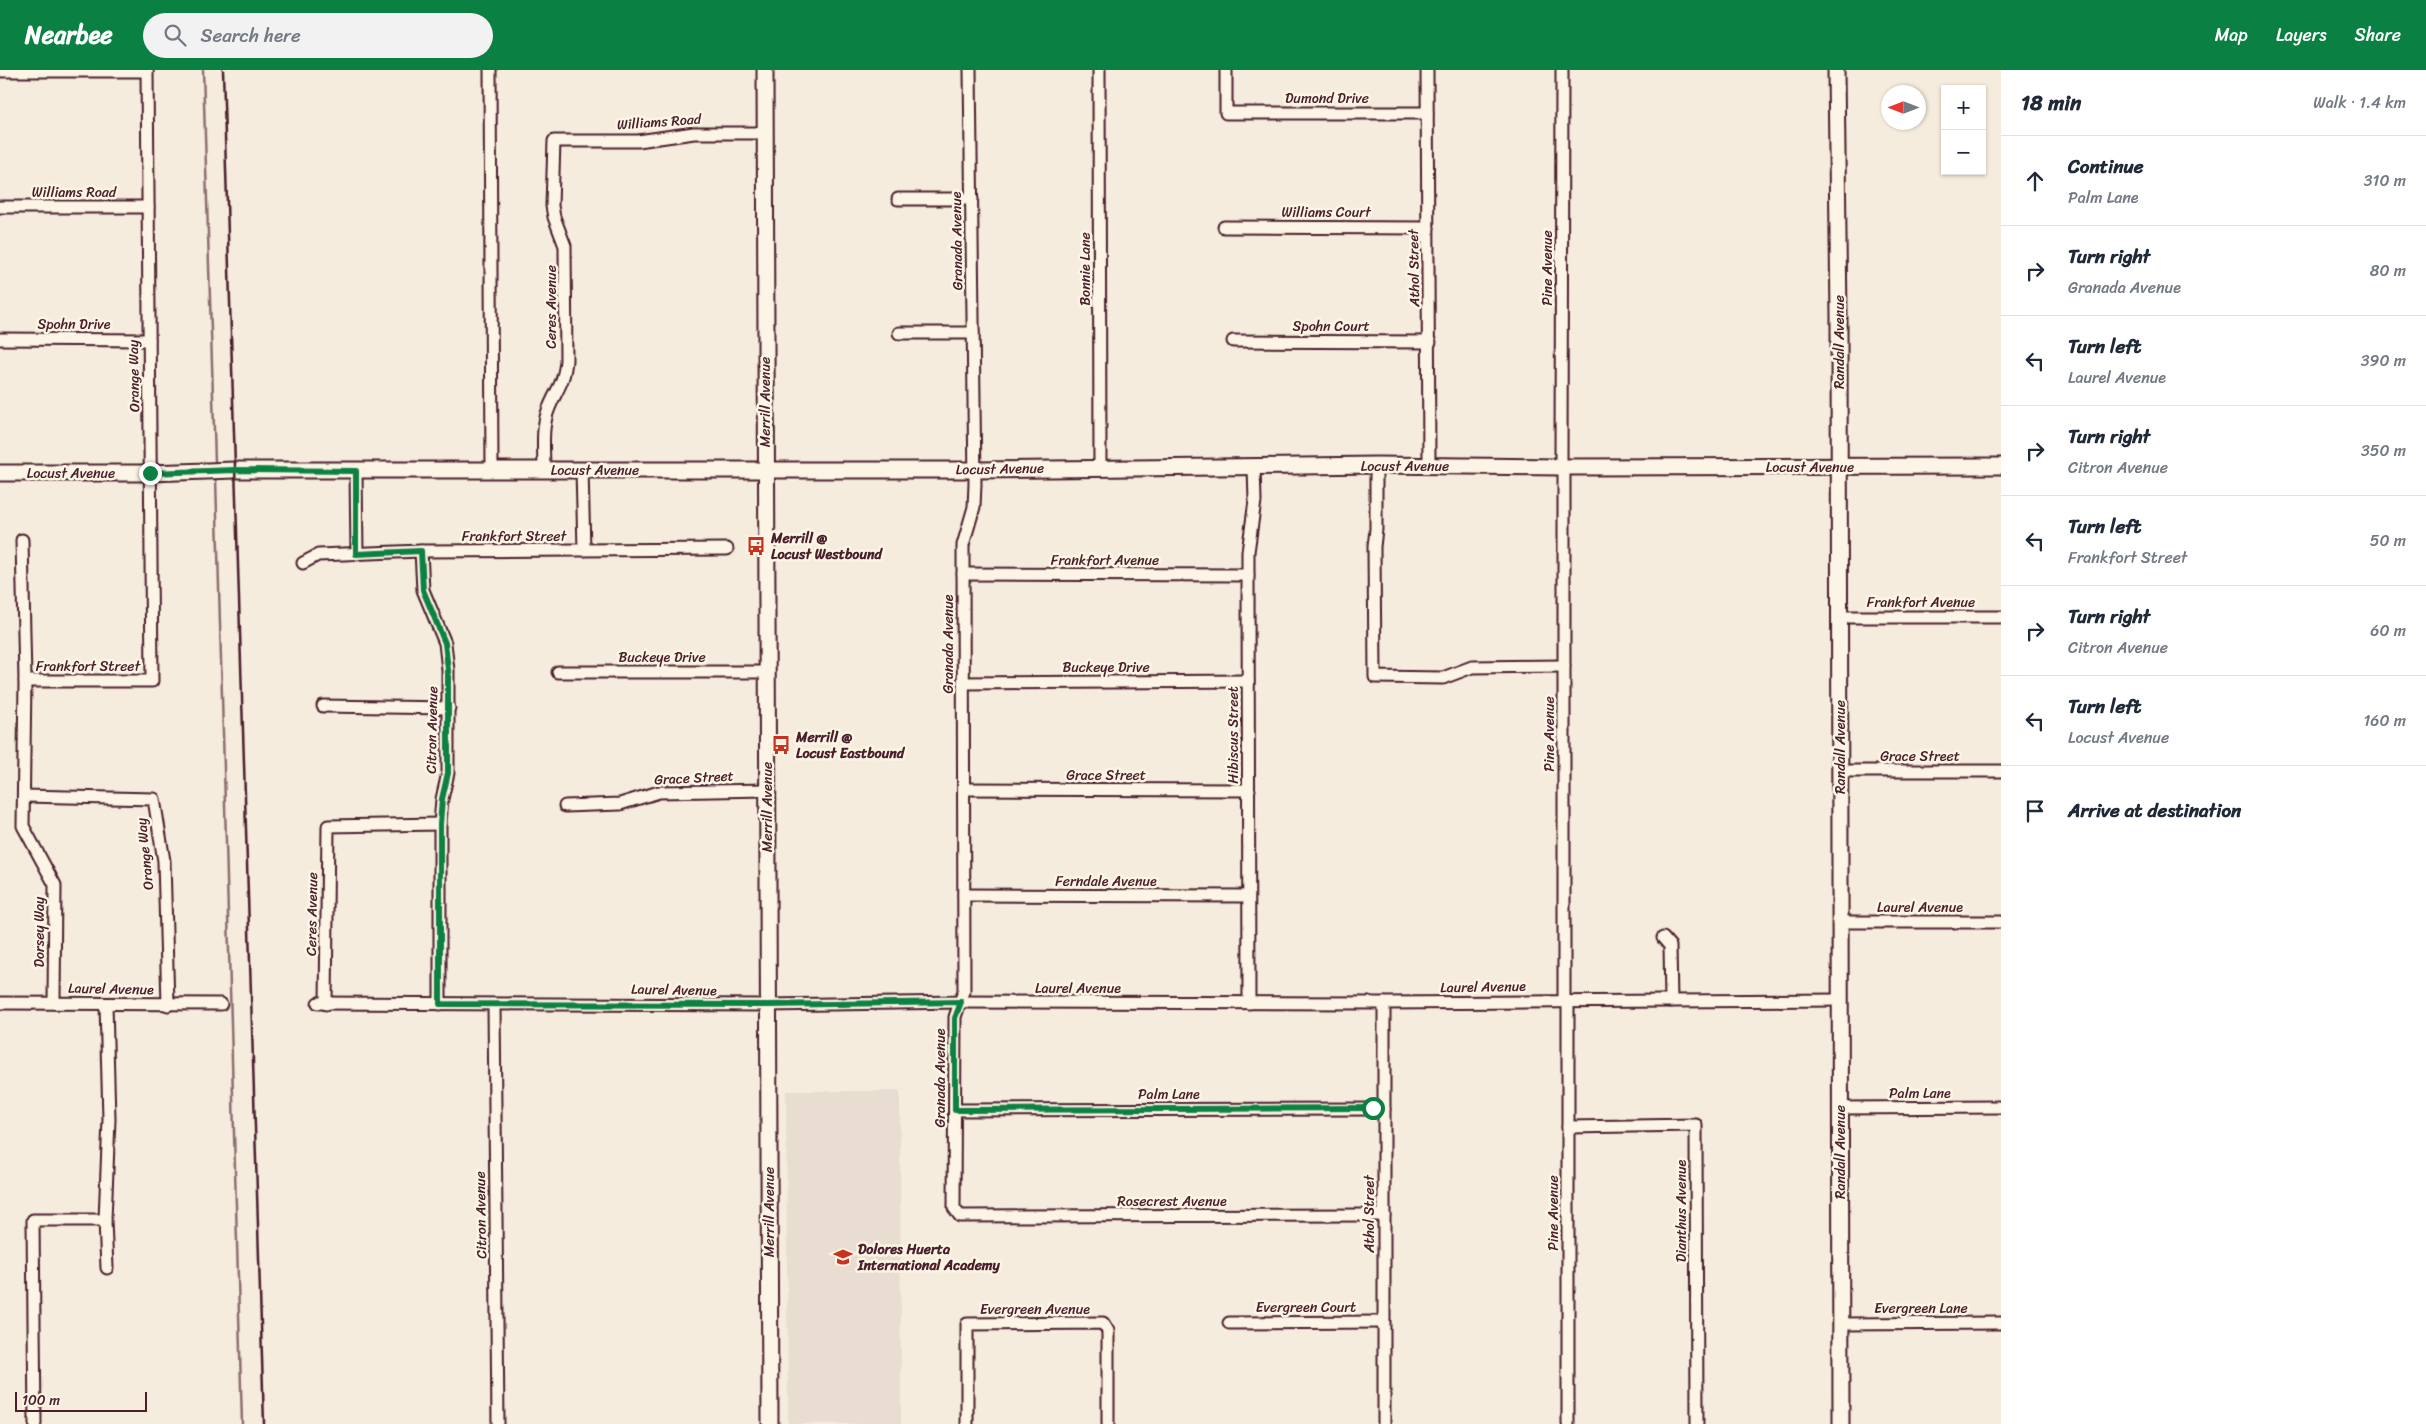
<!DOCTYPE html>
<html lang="en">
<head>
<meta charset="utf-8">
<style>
	body { margin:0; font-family:Sriracha,sans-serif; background:#f2f2f3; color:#1f2937 }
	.controls { position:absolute; right:15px; top:15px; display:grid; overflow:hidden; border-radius:0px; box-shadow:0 1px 4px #0004 }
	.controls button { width:45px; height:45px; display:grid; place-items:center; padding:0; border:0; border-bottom:1px solid #e0e1e3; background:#fff; color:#1f2937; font:25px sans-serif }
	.compass { position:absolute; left:1881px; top:15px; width:45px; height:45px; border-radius:50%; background:#fff; box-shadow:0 1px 4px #0004; rotate:270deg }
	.scale { position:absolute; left:15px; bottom:12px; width:132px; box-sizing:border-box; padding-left:5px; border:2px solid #4a1f2b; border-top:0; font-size:14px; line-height:18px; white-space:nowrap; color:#4a1f2b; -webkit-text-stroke:4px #fcf5e5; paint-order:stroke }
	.stop { position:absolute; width:15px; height:15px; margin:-11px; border:4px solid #0b8043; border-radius:50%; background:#fff }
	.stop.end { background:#0b8043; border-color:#fff; box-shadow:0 1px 5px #0008 }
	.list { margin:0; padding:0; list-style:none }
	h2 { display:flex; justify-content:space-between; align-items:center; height:65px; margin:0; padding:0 20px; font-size:21px }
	h2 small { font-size:16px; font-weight:400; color:#747a83 }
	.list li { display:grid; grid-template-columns:32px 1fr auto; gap:15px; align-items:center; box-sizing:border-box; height:90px; padding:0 20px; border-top:1px solid #e0e1e3 }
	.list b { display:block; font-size:19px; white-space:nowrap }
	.list p { margin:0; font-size:16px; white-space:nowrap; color:#747a83 }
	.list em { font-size:16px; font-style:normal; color:#747a83 }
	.icon { flex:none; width:28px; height:28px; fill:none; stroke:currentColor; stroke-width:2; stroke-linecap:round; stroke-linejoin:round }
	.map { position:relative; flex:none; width:2001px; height:1354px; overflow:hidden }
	header { display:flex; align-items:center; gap:30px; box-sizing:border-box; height:70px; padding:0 25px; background:#0b8043; color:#fff }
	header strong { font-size:24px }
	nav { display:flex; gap:28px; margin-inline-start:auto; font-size:18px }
	.search { width:350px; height:45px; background:#f2f2f3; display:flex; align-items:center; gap:12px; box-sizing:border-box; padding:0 18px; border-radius:28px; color:#747a83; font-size:19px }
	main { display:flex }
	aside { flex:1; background:#fff }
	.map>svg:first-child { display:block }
</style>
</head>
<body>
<header>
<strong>Nearbee</strong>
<div class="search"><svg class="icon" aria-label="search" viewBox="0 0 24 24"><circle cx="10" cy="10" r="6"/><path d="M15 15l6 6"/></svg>Search here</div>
<nav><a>Map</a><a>Layers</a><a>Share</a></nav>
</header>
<main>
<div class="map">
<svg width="2001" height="1354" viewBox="0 0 2001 1354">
	<rect width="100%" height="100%" fill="#f5ecde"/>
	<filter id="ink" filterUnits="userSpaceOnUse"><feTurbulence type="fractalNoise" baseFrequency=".02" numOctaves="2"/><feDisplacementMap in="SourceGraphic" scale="10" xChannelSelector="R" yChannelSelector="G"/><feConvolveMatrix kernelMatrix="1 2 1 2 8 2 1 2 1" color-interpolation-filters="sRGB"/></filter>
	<g filter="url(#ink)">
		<!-- built -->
		<polygon fill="#e8ddd0" points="786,1021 900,1021 901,1354 788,1354"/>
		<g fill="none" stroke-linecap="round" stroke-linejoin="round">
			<!-- stream -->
			<g stroke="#8c6e70" stroke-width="2.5">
				<polyline points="203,0 215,392"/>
				<polyline points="216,408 242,1354"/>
			</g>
			<!-- street casing -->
			<g stroke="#4a1f2b" stroke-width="15">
				<g id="street">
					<polyline points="490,0 492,401"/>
					<polyline points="970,0 975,414 974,437 963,475 964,921 955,947 954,1138 960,1146 1384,1145"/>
					<polyline points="1099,0 1100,397"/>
					<polyline points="1226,0 1226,43 1427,43"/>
					<polyline points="1427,0 1429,395"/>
					<polyline points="0,1 147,1"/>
					<polyline points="898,129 972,129"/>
					<polyline points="0,137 148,137"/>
					<polyline points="1224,157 1428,158"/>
					<polyline points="899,263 973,263"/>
					<polyline points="0,269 149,270"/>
					<polyline points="1233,271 1430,272"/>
					<polyline points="1376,395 1376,459 1374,477 1375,607 1443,608 1472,597 1564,596"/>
					<polyline points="1561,397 1562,0"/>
					<polyline points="582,399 584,480"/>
					<path d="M544,400C544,379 541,357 549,338C557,318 564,314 566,290L565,176L554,147L552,136L554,71H638L694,63H765"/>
					<polyline points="356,401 357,484"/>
					<polyline points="22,470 25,611 23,756 55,815 54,933"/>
					<polyline points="421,481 423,520 445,573 448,600 448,703 442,729 440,754 440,934"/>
					<polyline points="303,493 318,485 421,481 727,479"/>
					<polyline points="963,504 1248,505"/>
					<polyline points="1840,547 2001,547"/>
					<polyline points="558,602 766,602"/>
					<polyline points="25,611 152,611 147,0"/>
					<polyline points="963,613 1248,611"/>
					<polyline points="323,636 449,638"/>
					<polyline points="1840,701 2001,701"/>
					<polyline points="964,719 1249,720"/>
					<polyline points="24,726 154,729 164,791 168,935"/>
					<polyline points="565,736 620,734 659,722 767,720"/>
					<polyline points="964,825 1248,826"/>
					<polyline points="1839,852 2001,852"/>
					<polyline points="1663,868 1670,876 1671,931"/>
					<polyline points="1564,931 1564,397"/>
					<polyline points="0,933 221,934"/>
					<polyline points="318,933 767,935 961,932 1384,933 1839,930"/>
					<polyline points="1249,933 1248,505 1248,482 1255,431 1254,397"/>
					<polyline points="1384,933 1384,1354"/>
					<polyline points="106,934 109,1049 105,1150 107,1198"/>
					<polyline points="326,934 328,756 440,754"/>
					<polyline points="494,935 498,1354"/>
					<polyline points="1840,1038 2001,1037"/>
					<polyline points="955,1040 1384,1039"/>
					<polyline points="1568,1057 1696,1055 1697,1354"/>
					<polyline points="1229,1253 1383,1252"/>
					<polyline points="1841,1254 2001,1253"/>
					<polyline points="35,1354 33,1150 105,1150"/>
					<polyline points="967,1354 967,1254 1103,1253 1108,1261 1108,1354"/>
					<polyline points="1568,1354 1568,931"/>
				</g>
			</g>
			<!-- secondary casing -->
			<g stroke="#4a1f2b" stroke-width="19">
				<g id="secondary">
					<polyline points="765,0 770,1354"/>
					<polyline points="1836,0 1839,247 1841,1354"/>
					<polyline points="0,403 150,403 235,400 975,400 1376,395 1561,397 2001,396"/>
				</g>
			</g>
			<!-- street -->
			<use href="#street" stroke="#fcf5e5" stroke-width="11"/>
			<!-- secondary -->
			<use href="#secondary" stroke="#fcf5e5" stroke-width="15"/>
			<!-- rail -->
			<polyline stroke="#4a1f2b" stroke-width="2.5" points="223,0 264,1354"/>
		</g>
	</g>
	<g fill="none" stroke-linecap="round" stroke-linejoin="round" filter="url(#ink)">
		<!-- route -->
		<polyline stroke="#0b8043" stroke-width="6" points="150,403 235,400 356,401 356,484 421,481 423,520 445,573 448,600 448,703 442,729 440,754 440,934 768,935 961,932 955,948 955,1040 1373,1038"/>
	</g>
	<!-- icons -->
	<defs>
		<g id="bus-bare" transform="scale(1.5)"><path d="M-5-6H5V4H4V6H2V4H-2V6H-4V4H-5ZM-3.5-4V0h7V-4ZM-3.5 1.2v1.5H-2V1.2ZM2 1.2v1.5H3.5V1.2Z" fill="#c8321e" stroke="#fcf5e5" stroke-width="2.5" paint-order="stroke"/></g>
		<g id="school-bare" transform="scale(1.5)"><path d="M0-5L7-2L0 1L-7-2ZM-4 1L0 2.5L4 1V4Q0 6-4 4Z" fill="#c8321e" stroke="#fcf5e5" stroke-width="2.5" paint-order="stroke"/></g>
	</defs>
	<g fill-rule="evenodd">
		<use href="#bus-bare" x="756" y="476"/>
		<use href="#bus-bare" x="781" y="675"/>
		<use href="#school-bare" x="843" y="1187"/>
	</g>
	<g text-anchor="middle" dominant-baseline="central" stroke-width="5" stroke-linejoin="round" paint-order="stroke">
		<!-- street labels -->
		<g font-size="14" fill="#4a1f2b" stroke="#fcf5e5">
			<text x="1327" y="28">Dumond Drive</text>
			<text transform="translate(659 52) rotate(-4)">Williams Road</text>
			<text x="74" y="122">Williams Road</text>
			<text x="1326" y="142">Williams Court</text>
			<text transform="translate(957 171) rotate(-91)">Granada Avenue</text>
			<text transform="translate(1414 198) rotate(-91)">Athol Street</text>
			<text transform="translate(1547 198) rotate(-90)">Pine Avenue</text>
			<text transform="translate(1085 199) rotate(-90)">Bonnie Lane</text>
			<text transform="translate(551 237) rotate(-90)">Ceres Avenue</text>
			<text x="74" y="254">Spohn Drive</text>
			<text x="1331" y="256">Spohn Court</text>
			<text transform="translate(1839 272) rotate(-90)">Randall Avenue</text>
			<text transform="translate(134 306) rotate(-91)">Orange Way</text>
			<text transform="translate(765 332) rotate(-90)">Merrill Avenue</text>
			<text x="1405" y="396">Locust Avenue</text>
			<text x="1810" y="397">Locust Avenue</text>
			<text transform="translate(1000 399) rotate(-1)">Locust Avenue</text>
			<text x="595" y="400">Locust Avenue</text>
			<text x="71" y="403">Locust Avenue</text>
			<text x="514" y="466">Frankfort Street</text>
			<text x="1105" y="490">Frankfort Avenue</text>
			<text x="1921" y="532">Frankfort Avenue</text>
			<text transform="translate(948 574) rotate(-90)">Granada Avenue</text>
			<text x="662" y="587">Buckeye Drive</text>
			<text x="88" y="596">Frankfort Street</text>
			<text x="1106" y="597">Buckeye Drive</text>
			<text transform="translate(432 660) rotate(-89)">Citron Avenue</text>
			<text transform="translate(1549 664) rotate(-90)">Pine Avenue</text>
			<text transform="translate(1233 665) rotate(-90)">Hibiscus Street</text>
			<text transform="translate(1840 677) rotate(-90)">Randall Avenue</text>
			<text x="1920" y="686">Grace Street</text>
			<text x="1106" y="705">Grace Street</text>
			<text transform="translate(694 708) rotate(-3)">Grace Street</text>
			<text transform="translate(767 737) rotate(-90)">Merrill Avenue</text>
			<text transform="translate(145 784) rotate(-96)">Orange Way</text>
			<text x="1106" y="811">Ferndale Avenue</text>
			<text x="1920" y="837">Laurel Avenue</text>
			<text transform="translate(312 844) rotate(-89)">Ceres Avenue</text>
			<text transform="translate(39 862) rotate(-90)">Dorsey Way</text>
			<text transform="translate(1483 917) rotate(-1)">Laurel Avenue</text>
			<text x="1078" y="918">Laurel Avenue</text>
			<text transform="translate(111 919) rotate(1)">Laurel Avenue</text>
			<text transform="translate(674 920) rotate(1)">Laurel Avenue</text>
			<text transform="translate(940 1008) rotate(-90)">Granada Avenue</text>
			<text x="1920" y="1023">Palm Lane</text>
			<text x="1169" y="1024">Palm Lane</text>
			<text transform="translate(1840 1082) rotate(-90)">Randall Avenue</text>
			<text x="1172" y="1131">Rosecrest Avenue</text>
			<text transform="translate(1681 1141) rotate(-90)">Dianthus Avenue</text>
			<text transform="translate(769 1142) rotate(-90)">Merrill Avenue</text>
			<text transform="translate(1553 1143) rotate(-90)">Pine Avenue</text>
			<text transform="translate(1369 1144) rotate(-90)">Athol Street</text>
			<text transform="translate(481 1145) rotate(-91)">Citron Avenue</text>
			<text x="1306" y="1237">Evergreen Court</text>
			<text x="1921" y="1238">Evergreen Lane</text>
			<text x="1035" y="1239">Evergreen Avenue</text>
		</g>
		<!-- poi labels -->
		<g font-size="14" font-weight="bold" fill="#4a1f2b" stroke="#fcf5e5" text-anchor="start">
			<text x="771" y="468">Merrill @<tspan x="771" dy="16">Locust Westbound</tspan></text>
			<text x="796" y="667">Merrill @<tspan x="796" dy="16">Locust Eastbound</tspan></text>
			<text x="858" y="1179">Dolores Huerta<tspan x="858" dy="16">International Academy</tspan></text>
		</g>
	</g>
</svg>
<div class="controls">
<button>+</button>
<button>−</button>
</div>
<svg class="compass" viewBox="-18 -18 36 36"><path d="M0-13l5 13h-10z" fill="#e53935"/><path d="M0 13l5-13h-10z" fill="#747a83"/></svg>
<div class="scale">100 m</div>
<div class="stop" style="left:1373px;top:1038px"></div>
<div class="stop end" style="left:150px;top:403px"></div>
</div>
<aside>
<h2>18 min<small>Walk · 1.4 km</small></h2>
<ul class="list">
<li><svg class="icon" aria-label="ahead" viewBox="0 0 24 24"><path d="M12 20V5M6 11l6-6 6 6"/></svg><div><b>Continue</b><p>Palm Lane</p></div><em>310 m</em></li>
<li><svg class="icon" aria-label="right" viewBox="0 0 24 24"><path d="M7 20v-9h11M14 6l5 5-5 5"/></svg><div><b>Turn right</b><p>Granada Avenue</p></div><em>80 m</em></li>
<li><svg class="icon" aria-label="left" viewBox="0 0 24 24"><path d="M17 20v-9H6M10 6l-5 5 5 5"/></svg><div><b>Turn left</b><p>Laurel Avenue</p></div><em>390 m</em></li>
<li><svg class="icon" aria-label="right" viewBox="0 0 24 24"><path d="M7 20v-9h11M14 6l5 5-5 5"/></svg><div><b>Turn right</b><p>Citron Avenue</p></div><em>350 m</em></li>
<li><svg class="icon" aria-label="left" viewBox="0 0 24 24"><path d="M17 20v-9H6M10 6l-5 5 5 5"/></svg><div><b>Turn left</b><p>Frankfort Street</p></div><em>50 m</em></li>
<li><svg class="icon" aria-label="right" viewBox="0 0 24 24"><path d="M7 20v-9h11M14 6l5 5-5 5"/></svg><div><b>Turn right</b><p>Citron Avenue</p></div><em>60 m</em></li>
<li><svg class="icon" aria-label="left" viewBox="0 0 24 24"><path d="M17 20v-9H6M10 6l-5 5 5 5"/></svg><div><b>Turn left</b><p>Locust Avenue</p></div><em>160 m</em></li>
<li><svg class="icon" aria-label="arrive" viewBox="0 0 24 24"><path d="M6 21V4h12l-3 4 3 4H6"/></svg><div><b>Arrive at destination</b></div></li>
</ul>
</aside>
</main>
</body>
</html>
